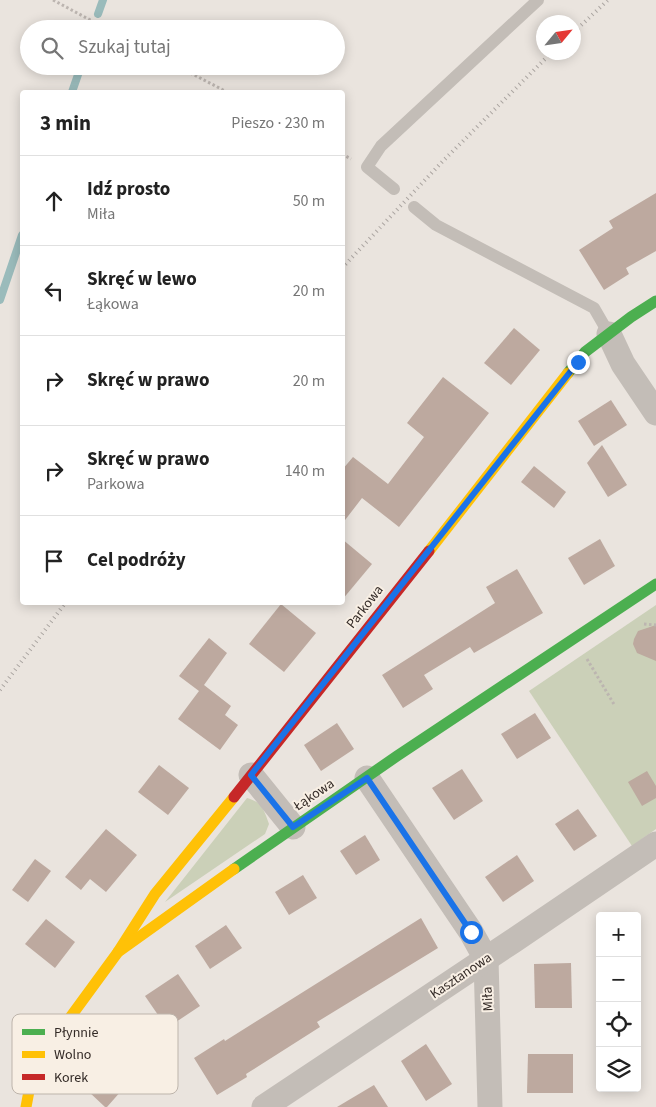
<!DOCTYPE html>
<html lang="pl">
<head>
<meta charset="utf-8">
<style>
	body { margin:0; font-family:"Source Sans 3",sans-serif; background:#f6f6f6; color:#222 }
	.controls { position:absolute; right:15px; bottom:15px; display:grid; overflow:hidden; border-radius:5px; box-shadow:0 2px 12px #0003 }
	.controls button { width:45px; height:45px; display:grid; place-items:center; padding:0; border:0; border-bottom:1px solid #e0e0e0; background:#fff; color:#222; font:25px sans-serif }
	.compass { position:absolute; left:536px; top:15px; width:45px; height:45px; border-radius:50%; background:#fff; box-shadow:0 2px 12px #0003; rotate:61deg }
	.stop { position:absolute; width:15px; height:15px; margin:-11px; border:4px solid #1a73e8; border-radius:50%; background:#fff }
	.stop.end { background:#1a73e8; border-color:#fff; box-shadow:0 1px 5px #0008 }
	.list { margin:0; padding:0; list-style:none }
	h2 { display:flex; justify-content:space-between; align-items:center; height:65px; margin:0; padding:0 20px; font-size:21px }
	h2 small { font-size:16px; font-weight:400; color:#767676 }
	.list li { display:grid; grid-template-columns:32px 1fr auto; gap:15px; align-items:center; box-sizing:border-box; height:90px; padding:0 20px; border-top:1px solid #e0e0e0 }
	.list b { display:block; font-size:19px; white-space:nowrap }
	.list p { margin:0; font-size:16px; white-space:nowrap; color:#767676 }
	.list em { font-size:16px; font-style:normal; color:#767676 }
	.icon { flex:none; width:28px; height:28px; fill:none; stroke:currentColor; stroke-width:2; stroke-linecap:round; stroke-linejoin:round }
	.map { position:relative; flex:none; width:656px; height:1107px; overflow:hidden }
	.search { position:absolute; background:#fff; box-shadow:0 2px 12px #0003; left:20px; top:20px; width:325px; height:55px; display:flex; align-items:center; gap:12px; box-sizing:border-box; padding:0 18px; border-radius:28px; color:#767676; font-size:19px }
	.panel { position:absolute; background:#fff; box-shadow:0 2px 12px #0003; left:20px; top:90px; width:325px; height:515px; border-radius:5px }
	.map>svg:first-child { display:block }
</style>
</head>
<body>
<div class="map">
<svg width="656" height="1107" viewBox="0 0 656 1107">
	<rect width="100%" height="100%" fill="#eae4de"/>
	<!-- green -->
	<g fill="#cbd0b8">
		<polygon points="656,605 656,829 632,846 529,691"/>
		<path d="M247,798C262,802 264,810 269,824L265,834L165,902Z"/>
	</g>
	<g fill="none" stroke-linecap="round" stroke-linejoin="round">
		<!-- stream -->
		<g stroke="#9abbbb" stroke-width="8">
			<polyline points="98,14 103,0"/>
			<polyline points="72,92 81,66"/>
			<polyline points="0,300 22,235"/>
		</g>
	</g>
	<!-- building -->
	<g fill="#bda99f">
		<polygon points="656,193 656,251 626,268 629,274 604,290 579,250 613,228 609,221"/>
		<polygon points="514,328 540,350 511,385 484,363"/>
		<polygon points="443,377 489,413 399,527 362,498 342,524 342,470 353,457 388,484 424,437 407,423"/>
		<polygon points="611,400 627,425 594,446 578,421"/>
		<polygon points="602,445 627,485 608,497 587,463"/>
		<polygon points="534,466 566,492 554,508 521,482"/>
		<polygon points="342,539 372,564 342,600"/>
		<polygon points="600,539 615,566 584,585 568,558"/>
		<polygon points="517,569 543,613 474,653 470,647 424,675 433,689 403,708 382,675 495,603 486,587"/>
		<polygon points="281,604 316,633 284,672 249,644"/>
		<polygon points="656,625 656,661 637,653 633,644 634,639 638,631"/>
		<polygon points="209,638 227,653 204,685 231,706 225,715 238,725 220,750 178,719 199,691 179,676"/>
		<polygon points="535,713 551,738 517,759 501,734"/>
		<polygon points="337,723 354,749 321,771 304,745"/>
		<polygon points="159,765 189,788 168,815 138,792"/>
		<polygon points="462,769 483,801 454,820 432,788"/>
		<polygon points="647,771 656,786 656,798 642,806 628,782"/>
		<polygon points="578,809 597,836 574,851 555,824"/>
		<polygon points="106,829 137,855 106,892 90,879 81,890 65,877"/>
		<polygon points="365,835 380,860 356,875 340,851"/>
		<polygon points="517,855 534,881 503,902 485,877"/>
		<polygon points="35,859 51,871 28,902 12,890"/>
		<polygon points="303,875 317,898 289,915 275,892"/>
		<polygon points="421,918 438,948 317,1022 320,1027 246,1074 247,1077 217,1095 194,1058 224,1039 225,1041"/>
		<polygon points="46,919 75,942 55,968 25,944"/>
		<polygon points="226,925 242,948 210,969 195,946"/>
		<polygon points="571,963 572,1008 535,1008 534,964"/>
		<polygon points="178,974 200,1006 167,1028 145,996"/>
		<polygon points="120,1038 140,1055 121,1075 129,1082 107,1107 105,1107 88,1091 96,1083 87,1075"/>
		<polygon points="426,1044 452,1084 426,1101 401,1061"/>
		<polygon points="528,1054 573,1054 573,1093 527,1093"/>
		<polygon points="374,1085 388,1107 337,1107"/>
	</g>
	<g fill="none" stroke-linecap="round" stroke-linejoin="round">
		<!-- path -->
		<g stroke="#bcb5b0" stroke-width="3" stroke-dasharray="2.5 2.5" stroke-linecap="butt">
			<polyline points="53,0 107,29"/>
			<polyline points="177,66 227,92"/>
			<polyline points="342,154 351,159"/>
			<polyline points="644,624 656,625"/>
			<polyline points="587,659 615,706"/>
		</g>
		<!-- lane -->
		<g stroke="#c3bdb7" stroke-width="12">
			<polyline points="394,189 367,167 381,146 538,0"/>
			<polyline points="414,207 436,225 594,308 609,334"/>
		</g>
		<!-- street -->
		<g stroke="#c3bdb7" stroke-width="25">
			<polyline points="609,334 623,364 656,413"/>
			<polyline points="251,775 293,827"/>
			<polyline points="367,778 471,932 486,959 490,1107"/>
			<polyline points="264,1107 513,941 656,844"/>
		</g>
		<!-- fast -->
		<g stroke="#4caf50" stroke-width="11">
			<polyline points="568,373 585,352 631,317 656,301"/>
			<polyline points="234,869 397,756 656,584"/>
		</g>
		<!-- slow -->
		<g stroke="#ffc107" stroke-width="11">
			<polyline points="429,551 568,373"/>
			<polyline points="118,952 155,894 234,797"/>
			<polyline points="26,1107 29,1091 40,1065 58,1034 118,952 234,869"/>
		</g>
		<!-- jam -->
		<polyline stroke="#c62828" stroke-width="11" points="234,797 429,551"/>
		<!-- rail -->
		<g stroke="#aba5a1" stroke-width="4" stroke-dasharray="1 4" stroke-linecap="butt">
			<polyline points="574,32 608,0"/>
			<polyline points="342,268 442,162 552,52"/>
			<polyline points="0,690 66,602"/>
		</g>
	</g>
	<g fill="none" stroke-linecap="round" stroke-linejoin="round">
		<!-- route -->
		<polyline stroke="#1a73e8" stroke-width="6" points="471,932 367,778 293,827 251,775 578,362"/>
	</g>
	<g text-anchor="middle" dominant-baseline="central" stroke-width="4" stroke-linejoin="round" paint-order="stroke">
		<!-- street labels -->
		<g font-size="14" fill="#332a26" stroke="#f8efe4">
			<text transform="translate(365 607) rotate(-52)">Parkowa</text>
			<text transform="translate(314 795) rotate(-34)">Łąkowa</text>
			<text transform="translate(461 976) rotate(-34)">Kasztanowa</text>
			<text transform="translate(488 999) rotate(-92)">Miła</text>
		</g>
	</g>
	<!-- legend -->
	<rect x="12" y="1014" width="166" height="80" rx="8" fill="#f8efe4" stroke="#bdb4ab" stroke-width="1"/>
	<rect x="22" y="1029" width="23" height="6" fill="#4caf50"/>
	<rect x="22" y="1051" width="23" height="7" fill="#ffc107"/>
	<rect x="22" y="1074" width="23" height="6" fill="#c62828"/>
	<g font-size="14" fill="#332a26">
		<text x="54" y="1037">Płynnie</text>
		<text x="54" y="1059">Wolno</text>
		<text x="54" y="1082">Korek</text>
	</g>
</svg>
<div class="controls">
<button>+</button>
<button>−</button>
<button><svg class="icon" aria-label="locate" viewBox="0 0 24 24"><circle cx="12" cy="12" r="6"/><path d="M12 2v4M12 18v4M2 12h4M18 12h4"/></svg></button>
<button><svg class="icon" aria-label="layers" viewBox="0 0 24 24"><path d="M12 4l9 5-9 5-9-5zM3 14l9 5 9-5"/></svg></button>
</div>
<svg class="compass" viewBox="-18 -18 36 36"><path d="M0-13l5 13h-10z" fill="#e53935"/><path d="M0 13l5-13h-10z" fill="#767676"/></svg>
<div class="stop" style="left:471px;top:932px"></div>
<div class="stop end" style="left:578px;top:362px"></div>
<div class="search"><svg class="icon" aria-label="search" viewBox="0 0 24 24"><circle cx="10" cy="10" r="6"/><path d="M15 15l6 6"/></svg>Szukaj tutaj</div>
<section class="panel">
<h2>3 min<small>Pieszo · 230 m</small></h2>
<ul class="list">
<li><svg class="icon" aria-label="ahead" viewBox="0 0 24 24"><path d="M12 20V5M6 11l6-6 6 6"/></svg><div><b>Idź prosto</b><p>Miła</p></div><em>50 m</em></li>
<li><svg class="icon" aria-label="left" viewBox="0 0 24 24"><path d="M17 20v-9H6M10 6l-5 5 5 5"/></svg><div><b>Skręć w lewo</b><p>Łąkowa</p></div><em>20 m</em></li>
<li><svg class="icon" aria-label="right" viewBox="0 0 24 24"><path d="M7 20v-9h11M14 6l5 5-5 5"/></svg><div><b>Skręć w prawo</b></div><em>20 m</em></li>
<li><svg class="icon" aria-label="right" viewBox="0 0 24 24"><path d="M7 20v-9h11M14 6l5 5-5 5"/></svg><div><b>Skręć w prawo</b><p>Parkowa</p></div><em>140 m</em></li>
<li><svg class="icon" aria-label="arrive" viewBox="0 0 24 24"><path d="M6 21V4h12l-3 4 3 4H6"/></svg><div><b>Cel podróży</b></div></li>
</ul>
</section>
</div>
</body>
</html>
